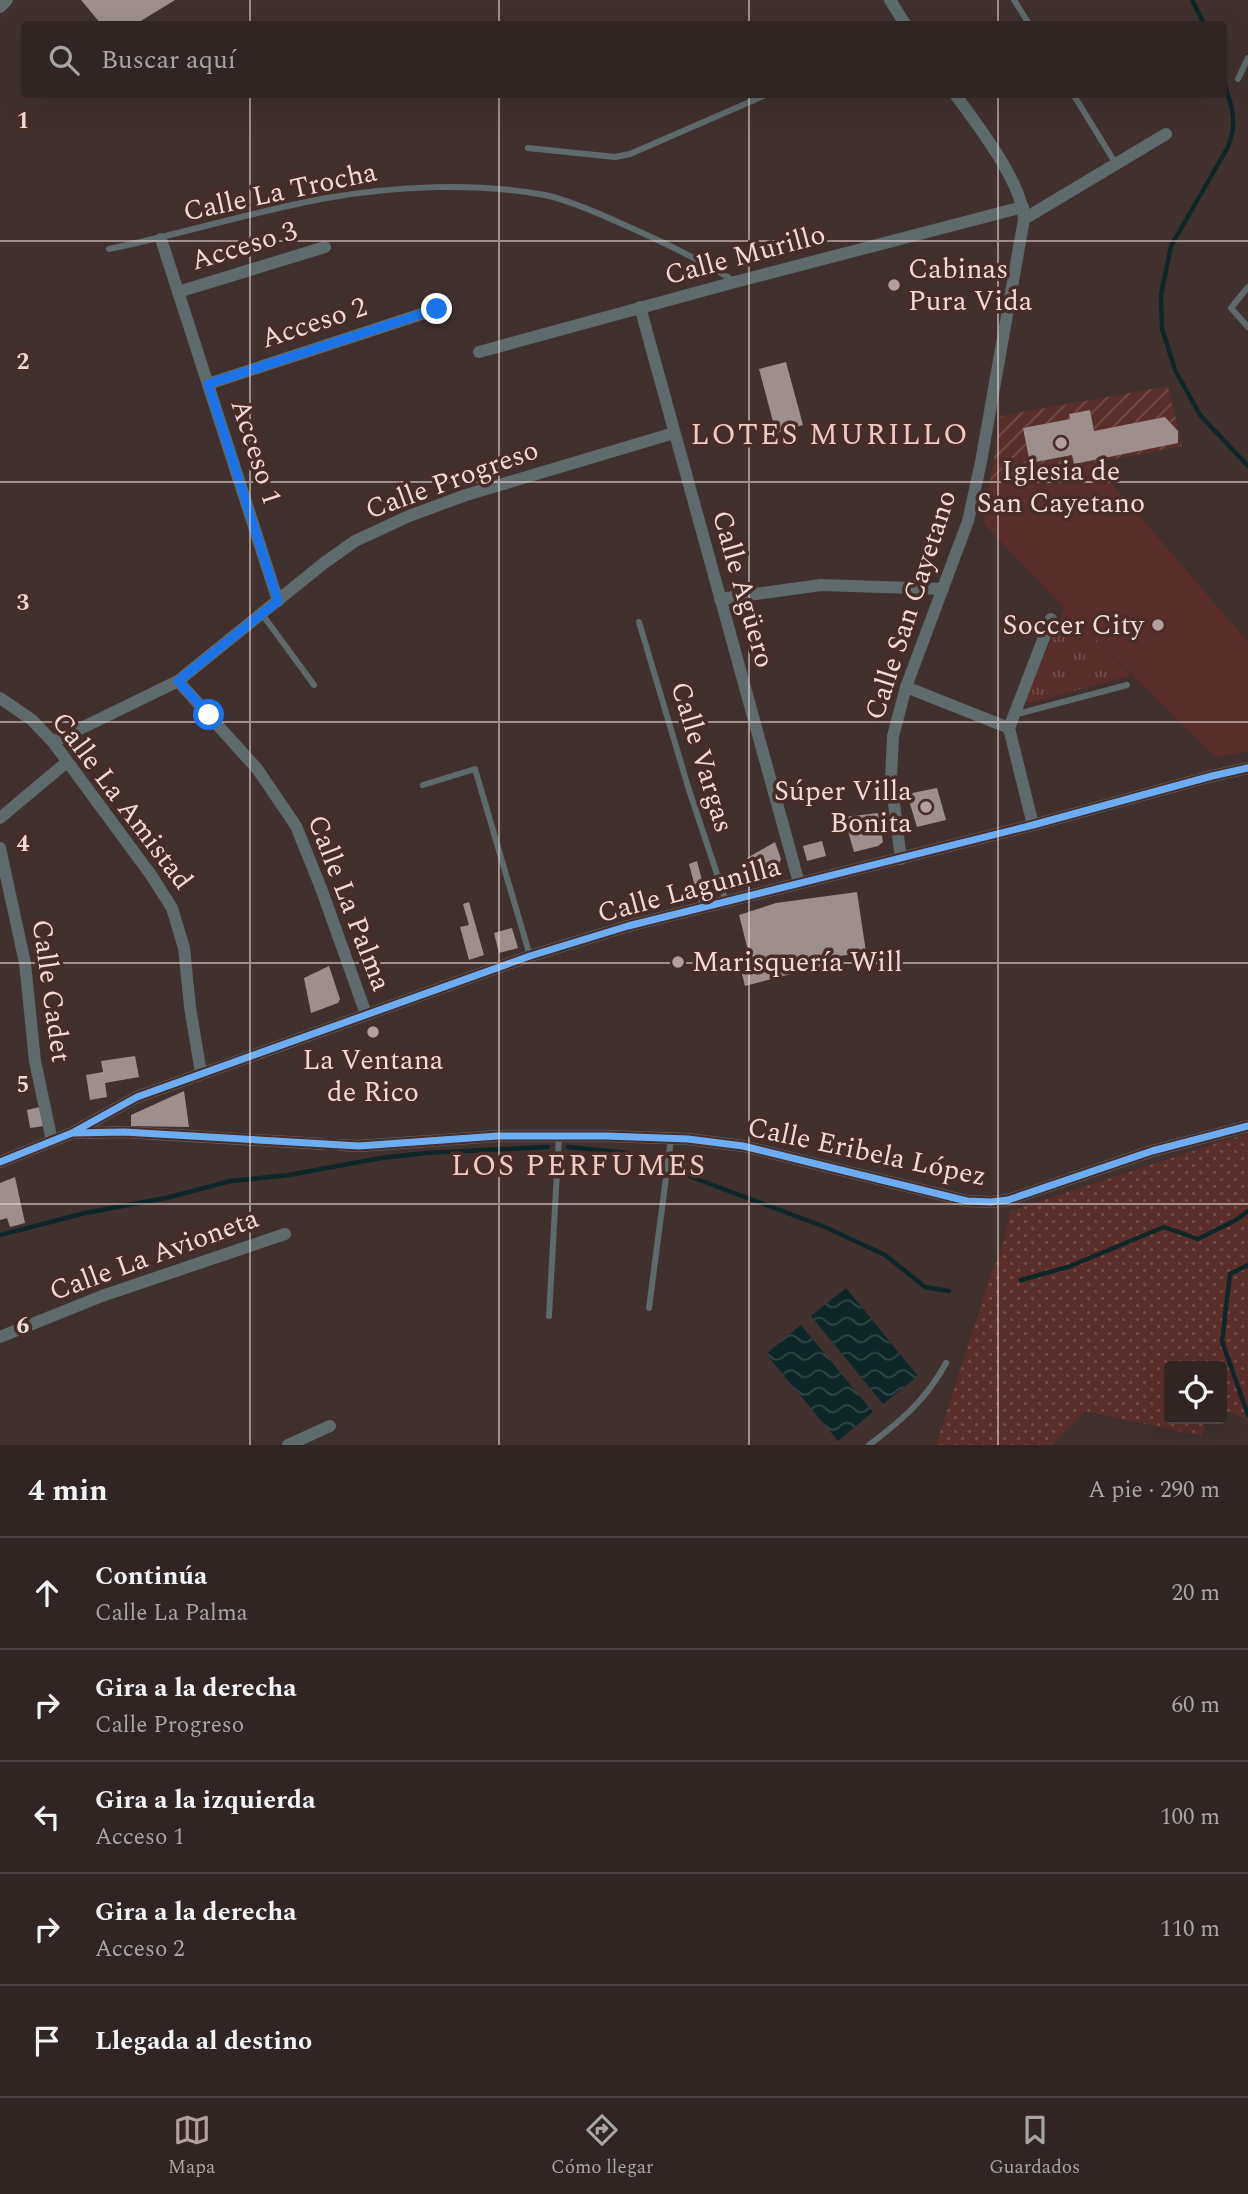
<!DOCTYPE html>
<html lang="es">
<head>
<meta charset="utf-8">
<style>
	body { margin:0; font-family:Spectral,serif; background:#382d2b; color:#f1f3f6 }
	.controls { position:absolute; right:21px; bottom:21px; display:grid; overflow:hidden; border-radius:7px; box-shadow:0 7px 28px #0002 }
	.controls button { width:63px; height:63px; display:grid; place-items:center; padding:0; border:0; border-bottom:2px solid #4b4241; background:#302523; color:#f1f3f6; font:35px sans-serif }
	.stop { position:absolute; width:21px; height:21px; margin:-16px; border:5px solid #1a73e8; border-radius:50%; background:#fff }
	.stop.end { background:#1a73e8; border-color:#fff; box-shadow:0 2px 7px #0008 }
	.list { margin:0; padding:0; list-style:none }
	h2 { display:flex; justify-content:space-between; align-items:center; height:91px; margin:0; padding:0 28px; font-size:30px }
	h2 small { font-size:23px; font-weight:400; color:#a8a5a6 }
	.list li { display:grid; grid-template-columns:46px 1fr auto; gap:21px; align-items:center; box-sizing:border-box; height:112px; padding:0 28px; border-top:2px solid #4b4241 }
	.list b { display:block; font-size:26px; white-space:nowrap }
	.list p { margin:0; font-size:23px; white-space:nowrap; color:#a8a5a6 }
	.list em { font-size:23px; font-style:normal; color:#a8a5a6 }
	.icon { flex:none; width:38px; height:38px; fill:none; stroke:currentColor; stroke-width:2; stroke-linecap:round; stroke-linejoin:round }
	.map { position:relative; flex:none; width:1248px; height:1445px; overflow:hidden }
	.search { position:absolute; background:#302523; box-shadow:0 7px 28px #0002; left:21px; right:21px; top:21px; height:77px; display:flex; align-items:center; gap:18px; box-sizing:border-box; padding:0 24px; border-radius:7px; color:#a8a5a6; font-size:26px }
	.sheet { height:651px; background:#302523 }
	nav { display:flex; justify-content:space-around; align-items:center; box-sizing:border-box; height:98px; border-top:2px solid #4b4241; background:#302523; font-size:19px; color:#a8a5a6 }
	nav a { display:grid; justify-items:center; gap:4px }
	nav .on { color:#b1a09e }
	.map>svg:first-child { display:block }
</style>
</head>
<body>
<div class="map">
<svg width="1248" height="1445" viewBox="0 0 1248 1445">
	<defs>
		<pattern id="grass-dots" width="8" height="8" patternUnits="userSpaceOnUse" patternTransform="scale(1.75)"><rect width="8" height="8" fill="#5a2f2b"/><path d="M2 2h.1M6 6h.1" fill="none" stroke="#724d49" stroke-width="1.8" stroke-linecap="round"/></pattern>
		<pattern id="park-tufts" width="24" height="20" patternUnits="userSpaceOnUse" patternTransform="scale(1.75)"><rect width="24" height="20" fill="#5a2f2b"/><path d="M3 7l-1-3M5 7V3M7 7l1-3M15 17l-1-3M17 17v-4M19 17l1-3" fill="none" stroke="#724d49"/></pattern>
		<pattern id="garden-furrows" width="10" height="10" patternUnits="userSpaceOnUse" patternTransform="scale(1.75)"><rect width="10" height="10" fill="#5a2f2b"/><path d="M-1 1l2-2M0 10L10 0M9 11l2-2" fill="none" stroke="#724d49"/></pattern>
		<pattern id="water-waves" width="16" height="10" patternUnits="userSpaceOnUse" patternTransform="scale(1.75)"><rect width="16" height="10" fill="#0f2628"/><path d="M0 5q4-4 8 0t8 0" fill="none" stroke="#324547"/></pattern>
	</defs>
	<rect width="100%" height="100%" fill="#40312f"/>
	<!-- grass -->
	<polygon fill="url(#grass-dots)" points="1248,1133 1248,1419 1222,1409 1222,1366 1169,1366 1169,1419 1206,1419 1202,1436 1085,1411 1052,1445 936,1445 991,1274 1002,1250 1010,1211"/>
	<!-- park -->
	<polygon fill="url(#park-tufts)" points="1065,608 1131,675 1030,703 1025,700"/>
	<!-- garden -->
	<path fill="url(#garden-furrows)" fill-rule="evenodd" d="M1168,386L1182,446L990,482L1001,416ZM1090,410L1100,459L1074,464L1072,455L1023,428L1070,419L1069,414Z"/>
	<!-- pitch -->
	<polygon fill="#5a2f2b" points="1094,463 1248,642 1248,752 1215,757 1052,595 984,524 990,482"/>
	<!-- water -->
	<g fill="url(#water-waves)">
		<polygon points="846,1288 918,1376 883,1404 811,1316"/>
		<polygon points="801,1325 873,1412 838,1441 766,1354"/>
	</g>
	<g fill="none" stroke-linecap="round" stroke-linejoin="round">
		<!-- stream -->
		<g stroke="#0f2628" stroke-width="4.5">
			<polyline points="1192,0 1204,24"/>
			<path d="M1224,82C1232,107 1238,121 1228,147L1171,246L1161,295L1162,328L1175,370L1200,415L1248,466"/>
			<polyline points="568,1147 628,1153 661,1167"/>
			<polyline points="678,1172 825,1227 885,1255 925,1287 949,1291"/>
			<polyline points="0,1235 85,1213 166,1198 231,1181 289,1175 381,1158 426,1153 548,1147"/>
			<polyline points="1248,1265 1230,1274 1222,1341 1248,1415"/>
			<polyline points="1021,1280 1068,1267 1164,1227 1198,1239 1236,1220 1248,1211"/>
		</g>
	</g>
	<!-- building -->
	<g fill="#9d8f8d">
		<polygon points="81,0 175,0 136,24 101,24"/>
		<polygon points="786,362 803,425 776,433 759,369"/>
		<polygon points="1090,410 1094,431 1165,417 1178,431 1178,443 1074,464 1072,455 1030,463 1023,428 1070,419 1069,414"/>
		<polygon points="937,788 946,820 917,827 907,794"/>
		<polygon points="878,813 883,842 878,846 854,852 844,817"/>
		<polygon points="822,841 826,856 807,861 803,846"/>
		<polygon points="775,842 781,859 778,867 765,871 747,858"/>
		<polygon points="697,861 707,900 699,902 689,864"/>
		<polygon points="857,892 866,952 840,956 841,964 818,967 745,986 742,974 753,970 739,915 776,903"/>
		<polygon points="469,902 484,955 469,960 460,927 469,925 463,904"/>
		<polygon points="512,928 518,948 499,953 494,933"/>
		<polygon points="329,966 340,999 338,1003 311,1013 304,978"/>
		<polygon points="135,1056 139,1077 105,1083 107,1097 90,1100 86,1075 103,1072 101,1061"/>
		<polygon points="184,1091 189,1127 131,1126 131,1115"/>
		<polygon points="40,1107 44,1126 30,1128 27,1110"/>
		<polygon points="15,1177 25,1223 10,1227 7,1218 0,1220 0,1183"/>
	</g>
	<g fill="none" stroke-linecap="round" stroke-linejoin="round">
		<!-- lane -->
		<g stroke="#5e6a6b" stroke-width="6">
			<polyline points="1014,0 1029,24"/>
			<polyline points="1238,79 1248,58"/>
			<polyline points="1073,94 1116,164"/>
			<polyline points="528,148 615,157 630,154 768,94"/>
			<path d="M109,249C182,234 254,211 327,198C395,186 477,182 545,195C571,201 596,212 620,223C659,240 698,258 734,281"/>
			<polyline points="1248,287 1231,308 1248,327"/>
			<polyline points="262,614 314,685"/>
			<polyline points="639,622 689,790 726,901"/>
			<polyline points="1014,715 1127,685"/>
			<polyline points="423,785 475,769 530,956"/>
			<polyline points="649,1308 671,1139"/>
			<polyline points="549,1316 559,1136"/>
			<path d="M869,1445C902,1420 926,1400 946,1363"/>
		</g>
		<!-- street -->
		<g stroke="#5e6a6b" stroke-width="12">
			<polyline points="890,0 905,24"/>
			<polyline points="0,7 7,0"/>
			<polyline points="1024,219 1166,134"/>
			<polyline points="161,239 278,601"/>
			<polyline points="178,292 325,247"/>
			<polyline points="640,307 799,883"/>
			<polyline points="479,352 735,282 1023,207"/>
			<polyline points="208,384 437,309"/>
			<polyline points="720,599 821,585 943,589"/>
			<polyline points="178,681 258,770 296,826 321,888 366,1014"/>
			<polyline points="906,687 1009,728"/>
			<polyline points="0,698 32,720 53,742 151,875 172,908 184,948 190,1007 201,1073"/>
			<polyline points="53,742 178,681 324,563 355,541 409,516 466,495 674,433"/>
			<polyline points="0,818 67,762"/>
			<polyline points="1033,825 1009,728 1051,619"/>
			<polyline points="0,848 25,963 35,1061 52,1141"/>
			<path d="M901,859L891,780L893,736L906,687L968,521L981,462L1024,219C1022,181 977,125 955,94"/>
			<polyline points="76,1133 124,1132 323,1144"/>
			<polyline points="340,1145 359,1146 498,1136 607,1136 688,1139 743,1146 967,1201 991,1202 1008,1200 1152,1151 1248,1126"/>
			<polyline points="0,1162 72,1133 137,1097 530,956 628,926 1033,825 1212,776 1248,768"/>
			<polyline points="0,1337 102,1296 285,1234"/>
			<polyline points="288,1445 330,1426"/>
		</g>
		<!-- cycleway casing -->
		<g stroke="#472c28" stroke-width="11">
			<g id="cycleway">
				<polyline points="74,1133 124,1132 359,1146 498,1136 607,1136 688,1139 743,1146 967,1201 991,1202 1008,1200 1152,1151 1248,1126"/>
				<polyline points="0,1162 72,1133 137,1097 530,956 628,926 1033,825 1212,776 1248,768"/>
			</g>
		</g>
		<!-- cycleway -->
		<use href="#cycleway" stroke="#6dadf4" stroke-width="7"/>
	</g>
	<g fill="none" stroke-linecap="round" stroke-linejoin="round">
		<!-- route -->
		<polyline stroke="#1a73e8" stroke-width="9" points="209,715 178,681 278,601 208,384 437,309"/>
	</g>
	<!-- grid -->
	<path fill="none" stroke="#eedbd9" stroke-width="2" stroke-opacity="0.55" d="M250,0V24M499,0V24M749,0V24M998,0V24M250,94V1445M499,94V1445M749,94V1445M998,94V1445M0,241H1248M0,482H1248M0,722H1248M0,963H1248M0,1204H1248"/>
	<!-- markers -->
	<g fill="#b1a09e" stroke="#472c28" stroke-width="2.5">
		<circle cx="894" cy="285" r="7"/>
		<circle cx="1061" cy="443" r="7"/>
		<circle cx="1158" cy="625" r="7"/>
		<circle cx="926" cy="807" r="7"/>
		<circle cx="678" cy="962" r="7"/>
		<circle cx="373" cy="1032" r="7"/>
	</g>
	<g text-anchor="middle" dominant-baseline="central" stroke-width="7" stroke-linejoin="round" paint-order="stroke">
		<!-- street labels -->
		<g font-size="28" fill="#eedbd9" stroke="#472c28">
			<text transform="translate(280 192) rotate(-12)">Calle La Trocha</text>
			<text transform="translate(244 246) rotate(-17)">Acceso 3</text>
			<text transform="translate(745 255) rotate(-15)">Calle Murillo</text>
			<text transform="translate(314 323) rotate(-18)">Acceso 2</text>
			<text transform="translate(256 452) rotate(72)">Acceso 1</text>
			<text transform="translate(452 480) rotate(-20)">Calle Progreso</text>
			<text transform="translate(743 589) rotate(74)">Calle Agüero</text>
			<text transform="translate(911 605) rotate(-72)">Calle San Cayetano</text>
			<text transform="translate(702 757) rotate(73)">Calle Vargas</text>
			<text transform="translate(122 801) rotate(53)">Calle La Amistad</text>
			<text transform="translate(689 890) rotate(-15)">Calle Lagunilla</text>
			<text transform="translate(349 903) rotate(69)">Calle La Palma</text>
			<text transform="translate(51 991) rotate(82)">Calle Cadet</text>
			<text transform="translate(867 1152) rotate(12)">Calle Eribela López</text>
			<text transform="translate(154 1255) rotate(-20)">Calle La Avioneta</text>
		</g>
		<!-- poi labels -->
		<g font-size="28" fill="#eedbd9" stroke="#472c28" text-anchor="start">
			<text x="908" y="269">Cabinas<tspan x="908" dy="32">Pura Vida</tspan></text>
			<text x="1061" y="471" text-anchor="middle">Iglesia de<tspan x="1061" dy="32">San Cayetano</tspan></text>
			<text x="1144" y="625" text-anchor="end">Soccer City</text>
			<text x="912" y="791" text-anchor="end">Súper Villa<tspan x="912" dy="32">Bonita</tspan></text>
			<text x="692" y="962">Marisquería Will</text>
			<text x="373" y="1060" text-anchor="middle">La Ventana<tspan x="373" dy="32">de Rico</tspan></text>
		</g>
		<!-- neighbourhood labels -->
		<g font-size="30" letter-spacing="2" fill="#eecac5" stroke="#472c28">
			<text x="830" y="435">LOTES MURILLO</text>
			<text x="579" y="1166">LOS PERFUMES</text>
		</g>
	</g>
	<g font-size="23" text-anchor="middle" font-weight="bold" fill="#eedbd9" stroke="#472c28" stroke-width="7" stroke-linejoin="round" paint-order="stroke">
		<text x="23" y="128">1</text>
		<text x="23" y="369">2</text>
		<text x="23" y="610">3</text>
		<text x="23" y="851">4</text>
		<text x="23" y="1092">5</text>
		<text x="23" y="1333">6</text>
	</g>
</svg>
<div class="controls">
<button><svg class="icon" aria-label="locate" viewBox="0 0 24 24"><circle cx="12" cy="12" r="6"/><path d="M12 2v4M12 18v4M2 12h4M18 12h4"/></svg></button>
</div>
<div class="stop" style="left:209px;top:715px"></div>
<div class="stop end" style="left:437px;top:309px"></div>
<div class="search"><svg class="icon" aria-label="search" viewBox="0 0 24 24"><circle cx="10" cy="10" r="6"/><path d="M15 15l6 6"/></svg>Buscar aquí</div>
</div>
<section class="sheet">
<h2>4 min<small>A pie · 290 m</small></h2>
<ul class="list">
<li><svg class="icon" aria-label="ahead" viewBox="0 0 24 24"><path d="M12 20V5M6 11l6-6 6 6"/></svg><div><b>Continúa</b><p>Calle La Palma</p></div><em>20 m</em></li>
<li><svg class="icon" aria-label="right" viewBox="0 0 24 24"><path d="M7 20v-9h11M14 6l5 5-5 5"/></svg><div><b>Gira a la derecha</b><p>Calle Progreso</p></div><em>60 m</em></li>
<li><svg class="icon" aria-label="left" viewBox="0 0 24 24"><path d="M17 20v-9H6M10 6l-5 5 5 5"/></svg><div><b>Gira a la izquierda</b><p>Acceso 1</p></div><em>100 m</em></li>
<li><svg class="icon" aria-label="right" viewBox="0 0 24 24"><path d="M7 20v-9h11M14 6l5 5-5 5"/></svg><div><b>Gira a la derecha</b><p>Acceso 2</p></div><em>110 m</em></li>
<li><svg class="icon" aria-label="arrive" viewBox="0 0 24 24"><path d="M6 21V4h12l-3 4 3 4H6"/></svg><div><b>Llegada al destino</b></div></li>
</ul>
</section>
<nav>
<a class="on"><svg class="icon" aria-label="map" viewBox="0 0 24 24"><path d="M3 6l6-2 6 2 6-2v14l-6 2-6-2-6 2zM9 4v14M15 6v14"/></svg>Mapa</a>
<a><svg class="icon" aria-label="directions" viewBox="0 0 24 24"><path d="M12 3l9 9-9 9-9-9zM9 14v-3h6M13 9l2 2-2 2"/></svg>Cómo llegar</a>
<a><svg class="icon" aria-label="saved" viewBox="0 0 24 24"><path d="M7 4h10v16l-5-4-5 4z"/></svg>Guardados</a>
</nav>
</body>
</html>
